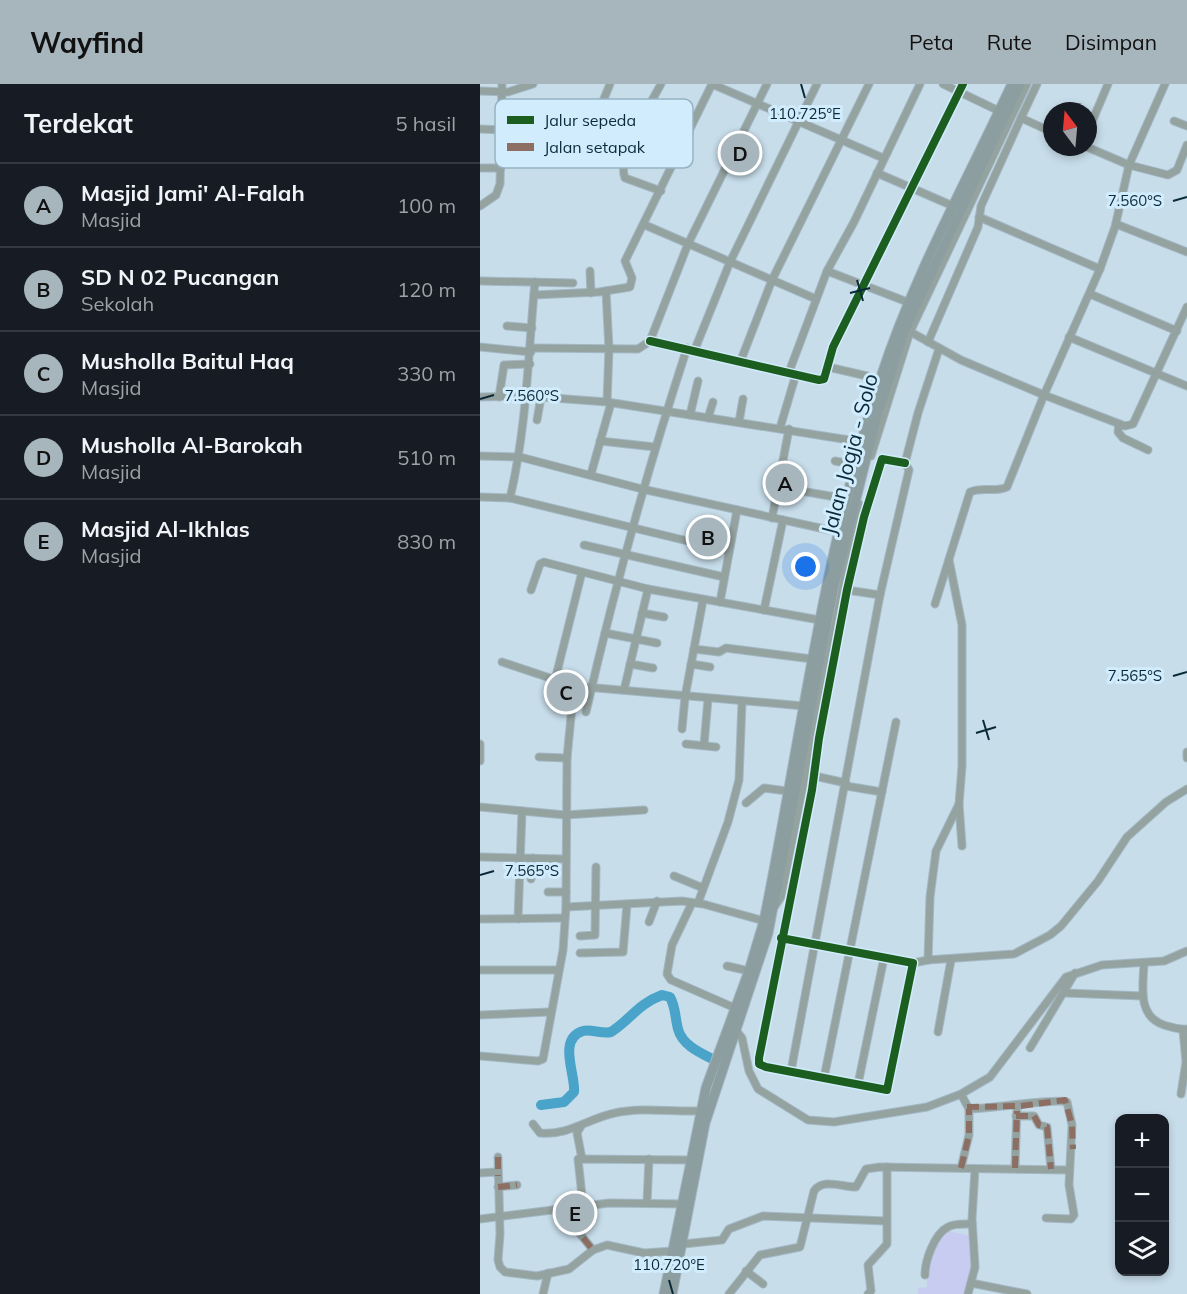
<!DOCTYPE html>
<html lang="id">
<head>
<meta charset="utf-8">
<style>
	body { margin:0; font-family:Mulish,sans-serif; background:#20242c; color:#f1f3f6 }
	.controls { position:absolute; right:18px; bottom:18px; display:grid; overflow:hidden; border-radius:12px; box-shadow:0 3px 9px #0003 }
	.controls button { width:54px; height:54px; display:grid; place-items:center; padding:0; border:0; border-bottom:2px solid #363941; background:#171b24; color:#f1f3f6; font:30px sans-serif }
	.compass { position:absolute; left:563px; top:18px; width:54px; height:54px; border-radius:50%; background:#171b24; box-shadow:0 3px 9px #0003; rotate:344deg }
	.you { position:absolute; left:326px; top:483px; width:21px; height:21px; margin:-15px; border:4px solid #fff; border-radius:50%; background:#1a73e8; box-shadow:0 0 0 9px #1a73e833 }
	.badge { display:grid; place-items:center; width:39px; height:39px; border-radius:50%; background:#a7b5bd; color:#111; font-size:20px; font-weight:700 }
	.pin { position:absolute; translate:-50% -50%; border:3px solid #fff; box-shadow:0 2px 6px #0006 }
	.list { margin:0; padding:0; list-style:none }
	h2 { display:flex; justify-content:space-between; align-items:center; height:78px; margin:0; padding:0 24px; font-size:26px }
	h2 small { font-size:20px; font-weight:400; color:#9ea1a6 }
	.list li { display:grid; grid-template-columns:39px 1fr auto; gap:18px; align-items:center; box-sizing:border-box; height:84px; padding:0 24px; border-top:2px solid #363941 }
	.list b { display:block; font-size:22px; white-space:nowrap }
	.list p { margin:0; font-size:20px; white-space:nowrap; color:#9ea1a6 }
	.list em { font-size:20px; font-style:normal; color:#9ea1a6 }
	.icon { flex:none; width:33px; height:33px; fill:none; stroke:currentColor; stroke-width:2; stroke-linecap:round; stroke-linejoin:round }
	.map { position:relative; flex:none; width:707px; height:1210px; overflow:hidden }
	header { display:flex; align-items:center; gap:36px; box-sizing:border-box; height:84px; padding:0 30px; background:#a7b5bd; color:#111 }
	header strong { font-size:28px }
	nav { display:flex; gap:33px; margin-inline-start:auto; font-size:21px }
	main { display:flex }
	aside { flex:1; background:#171b24 }
	.map>svg:first-child { display:block }
</style>
</head>
<body>
<header>
<strong>Wayfind</strong>
<nav><a>Peta</a><a>Rute</a><a>Disimpan</a></nav>
</header>
<main>
<aside>
<h2>Terdekat<small>5 hasil</small></h2>
<ul class="list">
<li><span class="badge">A</span><div><b>Masjid Jami' Al-Falah</b><p>Masjid</p></div><em>100 m</em></li>
<li><span class="badge">B</span><div><b>SD N 02 Pucangan</b><p>Sekolah</p></div><em>120 m</em></li>
<li><span class="badge">C</span><div><b>Musholla Baitul Haq</b><p>Masjid</p></div><em>330 m</em></li>
<li><span class="badge">D</span><div><b>Musholla Al-Barokah</b><p>Masjid</p></div><em>510 m</em></li>
<li><span class="badge">E</span><div><b>Masjid Al-Ikhlas</b><p>Masjid</p></div><em>830 m</em></li>
</ul>
</aside>
<div class="map">
<svg width="707" height="1210" viewBox="0 0 707 1210">
	<rect width="100%" height="100%" fill="#c7ddea"/>
	<!-- green -->
	<polygon fill="#c9ccf1" points="469,1147 491,1152 494,1178 487,1210 438,1210 438,1204 447,1203 447,1179 463,1149"/>
	<g fill="none" stroke-linecap="round" stroke-linejoin="round">
		<!-- river -->
		<path stroke="#4aa3c9" stroke-width="10" d="M61,1021L84,1018L94,1008C96,991 77,955 103,947C111,945 122,950 131,948C151,935 158,920 182,911L190,913C196,924 195,934 198,945C203,964 226,971 242,980"/>
		<!-- minor casing -->
		<g stroke="#a4b8c4" stroke-width="9">
			<g id="minor">
				<polyline points="130,0 119,27 133,47 145,76"/>
				<polyline points="232,0 403,74"/>
				<polyline points="463,0 519,27"/>
				<polyline points="557,0 541,34 572,48"/>
				<polyline points="685,0 649,81 688,91 697,86 707,61"/>
				<polyline points="0,7 28,8 53,0"/>
				<polyline points="694,37 707,42"/>
				<polyline points="0,45 22,46"/>
				<polyline points="608,47 628,0"/>
				<polyline points="607,63 649,81 635,143 620,185"/>
				<polyline points="0,84 21,84"/>
				<polyline points="397,89 473,122"/>
				<path d="M181,107L145,94C136,74 171,19 181,0"/>
				<polyline points="0,122 16,111 20,100 22,0"/>
				<polyline points="636,140 707,168"/>
				<polyline points="165,141 336,215"/>
				<polyline points="110,187 111,209"/>
				<polyline points="347,187 430,219"/>
				<polyline points="0,197 93,199"/>
				<polyline points="126,207 129,265 127,318"/>
				<polyline points="610,210 697,247"/>
				<polyline points="54,211 119,208 150,203 152,194 145,177 232,0"/>
				<polyline points="27,242 52,244"/>
				<polyline points="427,246 481,276 564,311 620,185 499,133"/>
				<polyline points="589,253 707,302"/>
				<polyline points="170,257 339,296 344,295 353,263 483,0"/>
				<polyline points="448,258 498,143 501,122 541,34"/>
				<polyline points="0,263 51,268"/>
				<polyline points="51,264 158,265 170,257 208,160 287,0"/>
				<polyline points="215,265 250,178 337,0"/>
				<polyline points="261,276 292,196 389,0"/>
				<polyline points="348,283 400,295"/>
				<polyline points="309,288 347,187 374,138 440,0"/>
				<polyline points="0,313 47,312 127,318 382,358"/>
				<polyline points="19,313 24,281 50,280"/>
				<polyline points="210,331 218,297"/>
				<polyline points="228,334 233,318"/>
				<polyline points="57,336 61,313"/>
				<polyline points="259,338 263,315"/>
				<polyline points="639,340 638,348 643,354 668,366"/>
				<polyline points="300,344 316,290"/>
				<polyline points="120,357 175,363"/>
				<polyline points="0,372 40,373 162,405 363,449"/>
				<polyline points="391,372 430,248 547,0"/>
				<polyline points="355,377 376,381"/>
				<polyline points="111,390 131,319"/>
				<polyline points="321,407 367,415"/>
				<polyline points="0,413 30,414 249,467"/>
				<path d="M30,414C47,342 48,271 55,198"/>
				<polyline points="292,434 309,345"/>
				<polyline points="104,461 244,493"/>
				<polyline points="51,506 60,480 64,478 168,505 345,537"/>
				<polyline points="367,506 400,511"/>
				<polyline points="240,518 257,426"/>
				<path d="M455,520L490,408C503,402 516,409 527,403L564,311L645,342L653,340L707,223"/>
				<polyline points="284,526 303,436"/>
				<polyline points="162,529 184,533"/>
				<polyline points="125,549 177,559"/>
				<polyline points="214,565 239,568 246,564 332,575"/>
				<polyline points="22,578 94,602 324,622"/>
				<polyline points="150,580 173,584"/>
				<polyline points="211,580 230,583"/>
				<polyline points="75,596 102,488"/>
				<polyline points="144,606 168,505"/>
				<path d="M106,628C134,505 168,384 207,264"/>
				<polyline points="202,645 205,613 223,516"/>
				<polyline points="0,660 0,677"/>
				<polyline points="206,660 236,663"/>
				<polyline points="224,661 228,615"/>
				<polyline points="707,668 707,674"/>
				<polyline points="59,673 87,674"/>
				<polyline points="330,691 366,699"/>
				<polyline points="366,702 402,708"/>
				<polyline points="266,719 284,704 307,707"/>
				<polyline points="479,720 482,762"/>
				<polyline points="0,723 85,731 164,726"/>
				<polyline points="0,773 85,775"/>
				<polyline points="194,792 223,804"/>
				<polyline points="51,795 53,774"/>
				<polyline points="68,808 86,808"/>
				<polyline points="212,819 192,861 187,890 191,896 255,924"/>
				<polyline points="218,819 248,738 259,696 262,618"/>
				<polyline points="295,822 301,813 379,420"/>
				<polyline points="86,823 202,817 223,820 284,837"/>
				<polyline points="0,835 84,834"/>
				<polyline points="38,835 42,727"/>
				<polyline points="169,838 177,817"/>
				<polyline points="100,852 115,851 116,783"/>
				<polyline points="301,854 433,879 407,1006 286,983 279,980 279,974 332,706 339,654 367,506 384,433 402,375 425,379"/>
				<polyline points="100,869 143,868 147,821"/>
				<polyline points="448,876 534,870 570,851 581,842 618,797 647,753 686,718 707,705"/>
				<polyline points="433,879 448,876 450,813 456,767 479,720 482,682 482,541 469,476"/>
				<path d="M664,879C663,902 657,932 684,941C691,943 699,946 707,945"/>
				<polyline points="247,882 269,887"/>
				<polyline points="0,886 78,886"/>
				<polyline points="585,909 663,912"/>
				<polyline points="0,931 70,928"/>
				<polyline points="255,945 262,954 269,987 278,1005 328,1036 354,1038 447,1023 481,1010 510,993 586,893 622,881 684,877 707,867"/>
				<polyline points="458,948 471,876"/>
				<polyline points="550,964 595,889"/>
				<polyline points="0,972 58,977 63,975 83,866 86,823 87,674 94,602"/>
				<polyline points="311,987 400,511 429,386 425,379 438,329 459,265"/>
				<polyline points="344,994 416,638"/>
				<polyline points="378,1000 404,874"/>
				<path d="M481,1010L489,1025C505,1025 580,1014 587,1018L592,1041L589,1101L594,1131L591,1135L566,1134"/>
				<polyline points="701,1010 706,978 703,946"/>
				<polyline points="536,1032 554,1032 559,1041 567,1043 571,1085"/>
				<path d="M53,1040L60,1049C88,1052 109,1034 135,1029C162,1023 192,1028 220,1027"/>
				<polyline points="101,1042 97,1049 102,1075"/>
				<polyline points="18,1073 20,1150 18,1176 20,1183 25,1188 57,1192 89,1185 113,1166 127,1161 164,1169 193,1167"/>
				<polyline points="481,1084 489,1051 489,1025"/>
				<polyline points="535,1084 537,1022"/>
				<polyline points="0,1089 16,1088 18,1092"/>
				<polyline points="18,1103 37,1101"/>
				<polyline points="167,1119 169,1075"/>
				<polyline points="103,1121 98,1075 211,1076"/>
				<polyline points="85,1123 100,1150 113,1166"/>
				<polyline points="0,1135 129,1119 206,1120"/>
				<polyline points="203,1160 242,1156 249,1145 283,1132 406,1137"/>
				<polyline points="266,1187 283,1200"/>
				<path d="M445,1191C445,1177 454,1150 468,1143C474,1139 485,1140 492,1140"/>
				<polyline points="491,1199 547,1210"/>
				<polyline points="63,1210 68,1189"/>
				<path d="M249,1210L280,1171L320,1163L334,1107C343,1094 362,1103 376,1103L386,1085L400,1083L589,1086"/>
				<polyline points="388,1210 391,1207 388,1181 407,1160 407,1083"/>
				<polyline points="488,1210 495,1183 492,1135 495,1085"/>
			</g>
		</g>
		<!-- highway casing -->
		<g stroke="#a4b8c4" stroke-width="11">
			<g id="highway">
				<path d="M184,1210L226,1004L269,887L284,837C321,655 343,470 401,293C434,191 487,97 532,0"/>
				<polyline points="192,1210 225,1039 288,849 354,502 397,331 425,245 540,0"/>
			</g>
		</g>
		<!-- minor -->
		<use href="#minor" stroke="#94a2a0" stroke-width="7"/>
		<!-- highway -->
		<use href="#highway" stroke="#8c9ea0" stroke-width="9"/>
		<!-- quiet -->
		<g stroke="#8d6e63" stroke-width="6" stroke-dasharray="12 6" stroke-linecap="butt">
			<polyline points="487,1023 541,1022 585,1016 592,1041 593,1065"/>
			<polyline points="536,1032 554,1032 559,1041 567,1043 571,1085"/>
			<polyline points="18,1073 18,1092"/>
			<polyline points="481,1084 489,1051 489,1025"/>
			<polyline points="535,1084 537,1027"/>
			<polyline points="18,1103 37,1101"/>
			<polyline points="85,1123 100,1150 113,1166"/>
		</g>
		<!-- cycleway casing -->
		<g stroke="#d1ecfc" stroke-width="11">
			<g id="cycleway">
				<polyline points="170,257 339,296 344,295 353,263 483,0"/>
				<polyline points="301,854 433,879 407,1006 286,983 279,980 279,974 332,706 339,654 367,506 384,433 402,375 425,379"/>
			</g>
		</g>
		<!-- cycleway -->
		<use href="#cycleway" stroke="#1b5e20" stroke-width="8"/>
	</g>
	<!-- ticks -->
	<path fill="none" stroke="#0b2a39" stroke-width="2" d="M321,0L325,14M693,117L707,113M377,196L383,217M370,209L390,204M0,315L14,311M693,592L707,588M503,636L509,656M496,649L516,643M0,791L14,787M189,1196L193,1210"/>
	<g text-anchor="middle" dominant-baseline="central" stroke-width="6" stroke-linejoin="round" paint-order="stroke">
		<!-- street labels -->
		<g font-size="21" fill="#0b2a39" stroke="#d1ecfc">
			<text transform="translate(369 370) rotate(-75)">Jalan Jogja - Solo</text>
		</g>
	</g>
	<!-- legend -->
	<rect x="15" y="15" width="198" height="69" rx="9" fill="#d1ecfc" stroke="#96b2c2" stroke-width="1.5"/>
	<rect x="27" y="32" width="27" height="8" fill="#1b5e20"/>
	<rect x="27" y="59" width="27" height="8" fill="#8d6e63"/>
	<g font-size="16" fill="#0b2a39">
		<text x="64" y="42">Jalur sepeda</text>
		<text x="64" y="69">Jalan setapak</text>
	</g>
	<g font-size="15" text-anchor="middle" fill="#0b2a39" stroke="#d1ecfc" stroke-width="6" stroke-linejoin="round" paint-order="stroke">
		<text x="325" y="35">110.725°E</text>
		<text x="655" y="122">7.560°S</text>
		<text x="52" y="317">7.560°S</text>
		<text x="655" y="597">7.565°S</text>
		<text x="52" y="792">7.565°S</text>
		<text x="189" y="1186">110.720°E</text>
	</g>
</svg>
<div class="controls">
<button>+</button>
<button>−</button>
<button><svg class="icon" aria-label="layers" viewBox="0 0 24 24"><path d="M12 4l9 5-9 5-9-5zM3 14l9 5 9-5"/></svg></button>
</div>
<svg class="compass" viewBox="-18 -18 36 36"><path d="M0-13l5 13h-10z" fill="#e53935"/><path d="M0 13l5-13h-10z" fill="#9ea1a6"/></svg>
<div class="you"></div>
<div class="pin badge" style="left:305px;top:399px">A</div>
<div class="pin badge" style="left:228px;top:453px">B</div>
<div class="pin badge" style="left:86px;top:608px">C</div>
<div class="pin badge" style="left:260px;top:69px">D</div>
<div class="pin badge" style="left:95px;top:1129px">E</div>
</div>
</main>
</body>
</html>
